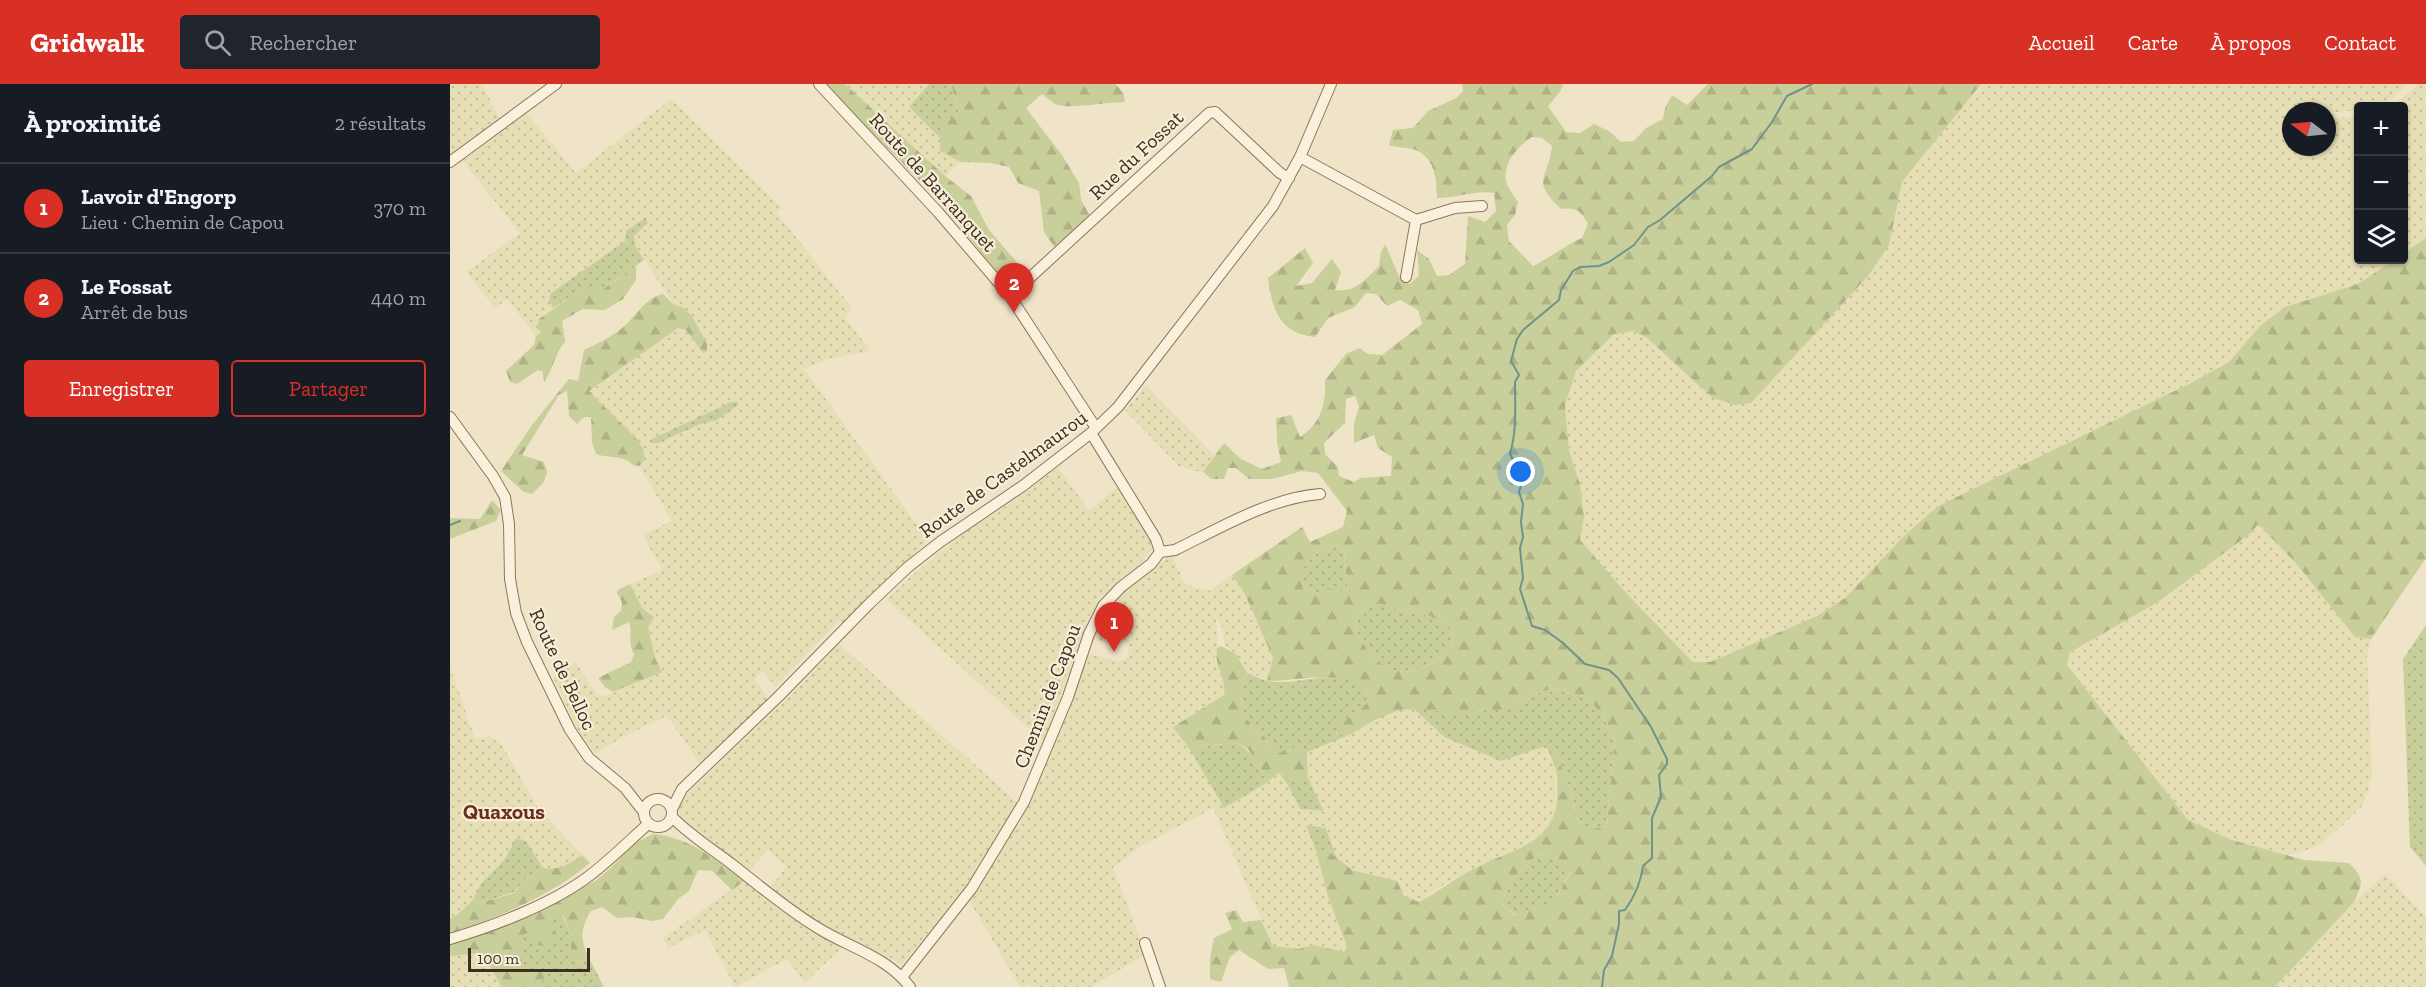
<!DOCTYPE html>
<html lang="fr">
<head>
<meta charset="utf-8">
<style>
	body { margin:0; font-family:"Zilla Slab",serif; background:#20242c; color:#f1f3f6 }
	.controls { position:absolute; right:18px; top:18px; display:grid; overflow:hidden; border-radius:6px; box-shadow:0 2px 4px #0004 }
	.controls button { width:54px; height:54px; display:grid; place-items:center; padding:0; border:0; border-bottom:2px solid #363941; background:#171b24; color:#f1f3f6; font:30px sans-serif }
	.compass { position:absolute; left:1832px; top:18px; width:54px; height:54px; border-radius:50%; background:#171b24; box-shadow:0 2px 4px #0004; rotate:286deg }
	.scale { position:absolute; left:18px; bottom:15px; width:122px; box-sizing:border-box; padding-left:6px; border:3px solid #3d2e20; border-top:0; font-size:16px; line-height:21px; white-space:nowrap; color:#3d2e20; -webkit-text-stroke:4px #f7eed8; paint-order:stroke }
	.you { position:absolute; left:1071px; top:388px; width:21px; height:21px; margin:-15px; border:4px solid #fff; border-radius:50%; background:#1a73e8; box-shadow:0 0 0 9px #1a73e833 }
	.badge { display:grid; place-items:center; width:39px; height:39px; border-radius:50%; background:#d93025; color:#fff; font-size:20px; font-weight:700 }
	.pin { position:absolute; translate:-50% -50px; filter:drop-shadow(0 2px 3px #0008) }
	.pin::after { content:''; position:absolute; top:32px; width:21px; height:18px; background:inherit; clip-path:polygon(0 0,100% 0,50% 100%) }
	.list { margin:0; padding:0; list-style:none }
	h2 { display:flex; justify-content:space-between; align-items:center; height:78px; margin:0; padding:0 24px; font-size:26px }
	h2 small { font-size:20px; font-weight:400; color:#9ea1a6 }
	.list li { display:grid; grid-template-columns:39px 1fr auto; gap:18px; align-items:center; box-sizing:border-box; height:90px; padding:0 24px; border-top:2px solid #363941 }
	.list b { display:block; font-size:22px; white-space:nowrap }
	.list p { margin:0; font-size:20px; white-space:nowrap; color:#9ea1a6 }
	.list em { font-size:20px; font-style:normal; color:#9ea1a6 }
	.actions { display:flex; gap:12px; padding:18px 24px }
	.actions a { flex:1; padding:14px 0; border:2px solid #d93025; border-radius:6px; text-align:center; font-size:21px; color:#d93025 }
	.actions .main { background:#d93025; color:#fff }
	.icon { flex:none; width:33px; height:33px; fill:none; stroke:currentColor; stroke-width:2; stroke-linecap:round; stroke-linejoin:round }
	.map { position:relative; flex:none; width:1976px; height:903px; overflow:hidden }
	header { display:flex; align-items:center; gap:36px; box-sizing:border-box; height:84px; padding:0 30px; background:#d93025; color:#fff }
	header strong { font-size:28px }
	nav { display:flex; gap:33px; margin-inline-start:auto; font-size:21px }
	.search { width:420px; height:54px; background:#20242c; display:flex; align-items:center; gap:15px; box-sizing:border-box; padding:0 21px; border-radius:6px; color:#9ea1a6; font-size:22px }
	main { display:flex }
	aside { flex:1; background:#171b24 }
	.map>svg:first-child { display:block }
</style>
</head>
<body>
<header>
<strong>Gridwalk</strong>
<div class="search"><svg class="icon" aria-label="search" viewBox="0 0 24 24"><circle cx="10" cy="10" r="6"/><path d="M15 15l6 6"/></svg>Rechercher</div>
<nav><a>Accueil</a><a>Carte</a><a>À propos</a><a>Contact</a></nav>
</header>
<main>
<aside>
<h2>À proximité<small>2 résultats</small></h2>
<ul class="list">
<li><span class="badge">1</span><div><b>Lavoir d'Engorp</b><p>Lieu · Chemin de Capou</p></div><em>370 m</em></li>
<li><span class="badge">2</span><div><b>Le Fossat</b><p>Arrêt de bus</p></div><em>440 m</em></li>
</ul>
<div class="actions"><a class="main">Enregistrer</a><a>Partager</a></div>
</aside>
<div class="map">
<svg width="1976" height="903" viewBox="0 0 1976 903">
	<defs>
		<pattern id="farmland-dots" width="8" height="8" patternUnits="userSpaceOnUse" patternTransform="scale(1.5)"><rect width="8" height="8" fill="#e6deb5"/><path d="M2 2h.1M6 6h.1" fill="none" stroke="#c6bf9b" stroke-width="1.8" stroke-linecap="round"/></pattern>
		<pattern id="grass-dots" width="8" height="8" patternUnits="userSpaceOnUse" patternTransform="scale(1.5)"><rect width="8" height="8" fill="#c9cf9b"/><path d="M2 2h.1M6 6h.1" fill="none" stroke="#aeb285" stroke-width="1.8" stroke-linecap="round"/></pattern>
		<pattern id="forest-firs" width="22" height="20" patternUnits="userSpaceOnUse" patternTransform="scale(1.5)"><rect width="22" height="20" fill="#c9cf9b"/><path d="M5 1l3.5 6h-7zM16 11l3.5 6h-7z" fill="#aeb285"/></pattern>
	</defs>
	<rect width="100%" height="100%" fill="#f0e4c8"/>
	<!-- farmland -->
	<g fill="url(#farmland-dots)">
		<polygon points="0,0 32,0 50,36 0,71"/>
		<polygon points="395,0 479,0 459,24 490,54 490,67 511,78 495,92"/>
		<polygon points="1531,0 1959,0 1936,19 1925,22 1908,22 1908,26 1877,29 1877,27 1841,27 1841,63 1877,63 1877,34 1908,33 1908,176 1944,176 1908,200 1835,223 1810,242 1779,278 1739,300 1488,422 1454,452 1395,514 1367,532 1260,578 1243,578 1177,510 1130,456 1134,433 1130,400 1119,366 1115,320 1126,287 1164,250 1183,247 1197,254 1447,121 1452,98"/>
		<polygon points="1969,0 1976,0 1976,154 1954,169 1954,22 1942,22"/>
		<polygon points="221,15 332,124 327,129 402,224 395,234 421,267 378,275 354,285 478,456 393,539 389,537 325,603 313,586 305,595 318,615 250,680 217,632 172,653 146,670 131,653 103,593 126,578 146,610 155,612 212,588 188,539 202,530 192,524 180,500 212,486 193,451 222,437 189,382 195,376 185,353 139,307 228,244 236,246 242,253 234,224 223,220 185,161 184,151 190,146 101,209 99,215 103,224 89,235 91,249 86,252 57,215 45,224 16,188 70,149 13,77 76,28 126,89"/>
		<polygon points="696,302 765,372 753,388 740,386 729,382 675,326"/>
		<polygon points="608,384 639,426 669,402 702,455 703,464 689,481 668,497 649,516 638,534 594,658 437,516 459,494 517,446 550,426"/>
		<polygon points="1808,440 1845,478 1905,552 1921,555 1917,571 1922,690 1918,707 1912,722 1891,743 1869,761 1851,768 1837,771 1782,756 1738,736 1616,581 1619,569 1708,518 1801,449"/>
		<polygon points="722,472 735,500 760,507 782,491 795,510 824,574 817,597 809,592 797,589 786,570 775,562 772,544 760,522 766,535 768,557 765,573 775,603 774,611 723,643 741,667 816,699 829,689 838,701 850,725 874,727 858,694 857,668 897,652 927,635 949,626 964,625 994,653 1051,677 1093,663 1098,664 1106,685 1106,720 1103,737 1094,749 1077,761 1026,783 998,798 969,818 954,812 946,797 902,786 891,778 887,775 876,744 856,741 873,787 879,816 897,862 893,869 863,861 848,865 823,862 763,724 692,762 663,783 696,870 641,903 581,903 579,900 570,903 520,818 579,720 596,681 637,570 669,577 677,574 679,566 677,560 641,556 647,541 663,515 707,480"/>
		<polygon points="389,560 568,719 526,790 452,881 418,862 381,845 356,830 321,803 336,783 318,766 299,787 237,740 230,733 228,725 231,718 240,707 353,599"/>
		<polygon points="0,583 25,655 40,652 52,661 88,724 132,771 121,780 101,786 93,784 76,757 61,761 54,776 30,801 23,816 7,831 0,835"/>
		<polygon points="1935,789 1976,833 1976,903 1825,903 1904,818"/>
		<polygon points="294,797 335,829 365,848 393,863 355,898 337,875 285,903 255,846 218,864 213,854"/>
		<polygon points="24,868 32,869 52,903 0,903 0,872"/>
	</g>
	<!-- grass -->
	<g fill="url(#grass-dots)">
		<polygon points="479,0 501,0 509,28 490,42 490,54 459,23"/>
		<polygon points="195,134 198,139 184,152 185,161 194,176 152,206 136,206 120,213 103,224 99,215 101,209 175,157 176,147"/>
		<polygon points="281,318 288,318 288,321 267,336 250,340 208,359 201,359 200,356"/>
		<polygon points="887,462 894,467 898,509 870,509 852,504 852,485 867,468"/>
		<path d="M925,518L945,525L980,532L1003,545L1001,565C976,586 949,600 923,572C916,565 913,557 905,550L908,529Z"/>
		<polygon points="1976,541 1976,782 1960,763 1953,575"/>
		<path d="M797,589C804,591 811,596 818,597C848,604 905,574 920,615L911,625L888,641L886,650L897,652L857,668L849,662L830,670L821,664L815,653L802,643L792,625L791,607Z"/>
		<polygon points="1101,605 1135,612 1152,630 1165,656 1156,742 1139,747 1126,732 1120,704 1105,667 1093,663 1051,677 994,653 964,625 1059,625 1085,610"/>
		<path d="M786,659C802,667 811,682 816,699L774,724L741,667L751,662Z"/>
		<polygon points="829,689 848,699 858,694 874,727 850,725 838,701"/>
		<polygon points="856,741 876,744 887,775 877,766 867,770"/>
		<polygon points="66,754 76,757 93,784 74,796 64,808 33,818 23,816 30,801 54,776"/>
		<polygon points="1102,771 1113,778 1121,787 1107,812 1096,826 1083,824 1066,832 1053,821 1056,802 1086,772"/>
		<polygon points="112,831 121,851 121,872 128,879 139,874 154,903 91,903 80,889 69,884 69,854 101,834"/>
	</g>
	<!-- forest -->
	<g fill="url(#forest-firs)" fill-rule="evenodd">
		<polygon points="374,0 395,0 495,92 521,112 539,146 577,190 557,202 507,138 479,106"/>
		<path d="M501,0H665L673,8L675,18C657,18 623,25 608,21C602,19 597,14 592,10L576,24L612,71L629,99L631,116L640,132L605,164L594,148L589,107L568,99L559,83L540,79L511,78L490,67V42L509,28Z"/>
		<path d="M1012,0H1113L1110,8L1098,22L1116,48L1130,49L1144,40L1159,47L1171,58L1184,57L1196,44L1213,35L1215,24L1222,11L1237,21L1258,0H1531L1452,98L1439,161L1418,192L1301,319L1286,321L1263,314L1197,254L1183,247L1164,250L1126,287L1115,321L1119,366L1130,400L1134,433L1130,456L1177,510L1243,578H1260L1367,532L1395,514L1454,452L1488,422L1739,300L1779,278L1810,242L1835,223L1908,200L1944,176H1954V169L1976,154V474L1921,555L1905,553L1845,478L1808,440L1801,449L1708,518L1619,569L1617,581L1738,736L1782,756L1854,776L1899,779C1915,795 1913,799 1904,818L1825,903H839L834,884L818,885L789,866L780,873L771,898L760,895V875L764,854L782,845L775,829L786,826L793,838L811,836L823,862L848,865L863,861L894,868L897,862L879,816L867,770L877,766L902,786L947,797L954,812L969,818C988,808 1005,794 1025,784C1059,766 1105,761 1107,714C1107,705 1108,695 1106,686C1104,679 1100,672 1098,664L1105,667L1120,704L1126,732L1139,746L1156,742L1165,656L1152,630L1135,612L1101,605L1085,610L1059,625L1001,629L971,625L949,626L927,635L897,652L886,650L888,641L911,625L920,615C908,580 846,598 817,597L823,574L795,510L782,491L852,443L860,458L893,443L897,427L868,389L852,387L822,395H799L786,384H778L774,395H762L753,388L774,359L791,375L812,385L831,378L827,358L826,334L841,331L850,353C871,339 876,321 875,296L896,270L909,264L918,270L932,271L972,240L968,226L950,216L937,222L926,210L916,209L905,223L878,234L865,253C829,249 822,225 818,194L855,164L863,179L846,202L862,199L882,175L891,188L885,206C905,209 916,195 929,182L931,168L935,160L949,192L960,200L969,191L967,166L979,175L987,192L999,191L1015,180L1018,132L1035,138L1046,127L1044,109C1025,106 1007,114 987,114C986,93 986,74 963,65C956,63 947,64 939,61L943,46L963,44L978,27L1006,14L1013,7ZM1082,53L1092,54L1102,62C1098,97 1080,96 1111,125C1127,123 1131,127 1138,140L1132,154C1115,161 1100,174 1083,182L1059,157L1057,141L1065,131L1068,118C1064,112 1058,104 1056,97C1053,79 1068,62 1082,53ZM905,312L909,322L904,340V359L924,351L928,364L942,373L941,392L911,394L904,398L889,392L888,383L875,370L874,359L895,339L896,315ZM887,462L894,467L898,508L876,504L870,509L852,504V485L867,468ZM925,518L945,525L980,532L1003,545L1001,565C976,586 949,600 923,572C916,565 913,557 905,550L908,529ZM1102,771L1113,778L1121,788L1107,812L1096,825L1083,824L1065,832L1053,821L1056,802L1086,772Z"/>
		<path d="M186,182V196L173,215L155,226L133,225L112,237L115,258C106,267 102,287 94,299L93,288L88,286L67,300L60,298L56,287L84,261L86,252L91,249L87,243L89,235L120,213L136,206H152Z"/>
		<path d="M213,210L223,220L234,224L242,232L257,260V267L253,269L236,246L228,244L139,307L185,353L193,364L195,376L189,382C182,382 182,379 176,376C168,372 156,374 146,370L142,358L141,333H134L127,340L119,332L117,307L109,311L72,371L94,378L97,388L94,398L82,410L74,408L51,387L82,341L119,295L128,297L134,266C147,260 159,254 171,245C185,234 194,214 213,210Z"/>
		<polygon points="42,416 51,426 46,437 0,455 0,434 30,435"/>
		<path d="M180,500L192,524L204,533L198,543L205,574L212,588L163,608L155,603L148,594L181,578L184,570C177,559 183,549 179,538L162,546L164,533L171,527L172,518L167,509L168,506Z"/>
		<path d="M771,562L786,570L797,589L791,607L792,625L802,643L815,653L821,664L830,669L836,665L849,662L857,668L858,694L848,699L829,689L816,699L812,687L798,665L786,659L751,662L741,667L723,643L774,611C777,595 763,581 767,564Z"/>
		<path d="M203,750C240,753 266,776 294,797L282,806L262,787L248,786L239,807L228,815L213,835L202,837L182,833L167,834L152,823L141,827C130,846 130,854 139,874L128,879L121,872V851L113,831L102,834L105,847L103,864L88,861L79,848L69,854L73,872L70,883L80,889L96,887L91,903H52L32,869L0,872V859L111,814L145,797L162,783L183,760Z"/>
		<path d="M132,771L140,779C101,812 47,833 0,851V835L7,831L23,816L33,818L64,809L74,796L93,784C108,787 120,780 132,771Z"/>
	</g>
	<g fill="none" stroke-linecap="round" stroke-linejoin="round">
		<!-- stream -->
		<g stroke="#6f938a" stroke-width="2">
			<polyline points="0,441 10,437"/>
			<path d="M1152,903L1154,886L1162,872L1169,840V827L1175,826C1185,812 1191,799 1193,782L1202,774V734L1211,713L1209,691L1217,680V675L1201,643L1168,594L1159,586L1135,580L1113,559L1095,546L1082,542L1070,505L1073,494L1070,464L1073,453L1071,438L1073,420L1069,408L1072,398L1060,369C1067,348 1065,321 1065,298L1069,291L1061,277L1067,255L1073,246L1109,216L1111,206L1123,187L1130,183L1149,182L1159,178L1184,161L1198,143L1210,136L1262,92L1269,83L1302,65L1322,38L1337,12L1362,0"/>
		</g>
		<!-- minor casing -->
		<g stroke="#8d765c" stroke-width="12">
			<g id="minor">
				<polyline points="369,0 488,128 560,212 646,344"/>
				<polyline points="850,73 966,136 1005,124 1032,122"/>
				<polyline points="0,78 106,0"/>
				<polyline points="956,193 966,136"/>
				<polyline points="560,212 759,29 765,28 830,89 839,94"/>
				<polyline points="0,333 43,392 55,413 59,440 60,495 66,529 77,558 120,646 139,674 175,704 193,727"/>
				<path d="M710,468L725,466C770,444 820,414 870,410"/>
				<circle cx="208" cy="729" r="14"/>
				<polyline points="222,725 232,705 328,613 419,520 458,483 490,458 574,401 641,349 668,323 823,122 850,73 881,0"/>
				<path d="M222,733C241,752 262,765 283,781C311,803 338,826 368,844C400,864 436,872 460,903"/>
				<path d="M0,855C44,842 102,820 139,792C160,776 178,758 198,740"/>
				<polyline points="695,859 710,903"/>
				<polyline points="452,893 522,804 574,718 618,613 639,550 653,522 671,503 701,480 710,468 706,455 641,349"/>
			</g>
		</g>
		<!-- minor -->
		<use href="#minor" stroke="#faf1dc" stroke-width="10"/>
	</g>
	<g text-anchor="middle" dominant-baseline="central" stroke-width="4.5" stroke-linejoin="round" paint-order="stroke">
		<!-- street labels -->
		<g font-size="20" fill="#3d2e20" stroke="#f7eed8">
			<text transform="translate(686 71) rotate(-43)">Rue du Fossat</text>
			<text transform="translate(483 98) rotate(48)">Route de Barranquet</text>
			<text transform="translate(553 390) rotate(-36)">Route de Castelmaurou</text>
			<text transform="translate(113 585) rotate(65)">Route de Belloc</text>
			<text transform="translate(597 612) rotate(-69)">Chemin de Capou</text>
		</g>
		<!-- neighbourhood labels -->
		<g font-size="21" font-weight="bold" fill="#6b2e1e" stroke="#f7eed8">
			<text x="54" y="727">Quaxous</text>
		</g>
	</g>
</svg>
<div class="controls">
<button>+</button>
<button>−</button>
<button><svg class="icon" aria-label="layers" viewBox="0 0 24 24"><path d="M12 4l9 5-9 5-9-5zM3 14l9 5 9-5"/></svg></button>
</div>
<svg class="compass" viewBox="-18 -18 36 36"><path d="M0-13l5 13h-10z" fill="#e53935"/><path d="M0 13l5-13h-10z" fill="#9ea1a6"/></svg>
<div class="scale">100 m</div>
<div class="you"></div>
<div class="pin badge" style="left:664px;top:568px">1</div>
<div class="pin badge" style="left:564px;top:229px">2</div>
</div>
</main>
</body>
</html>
